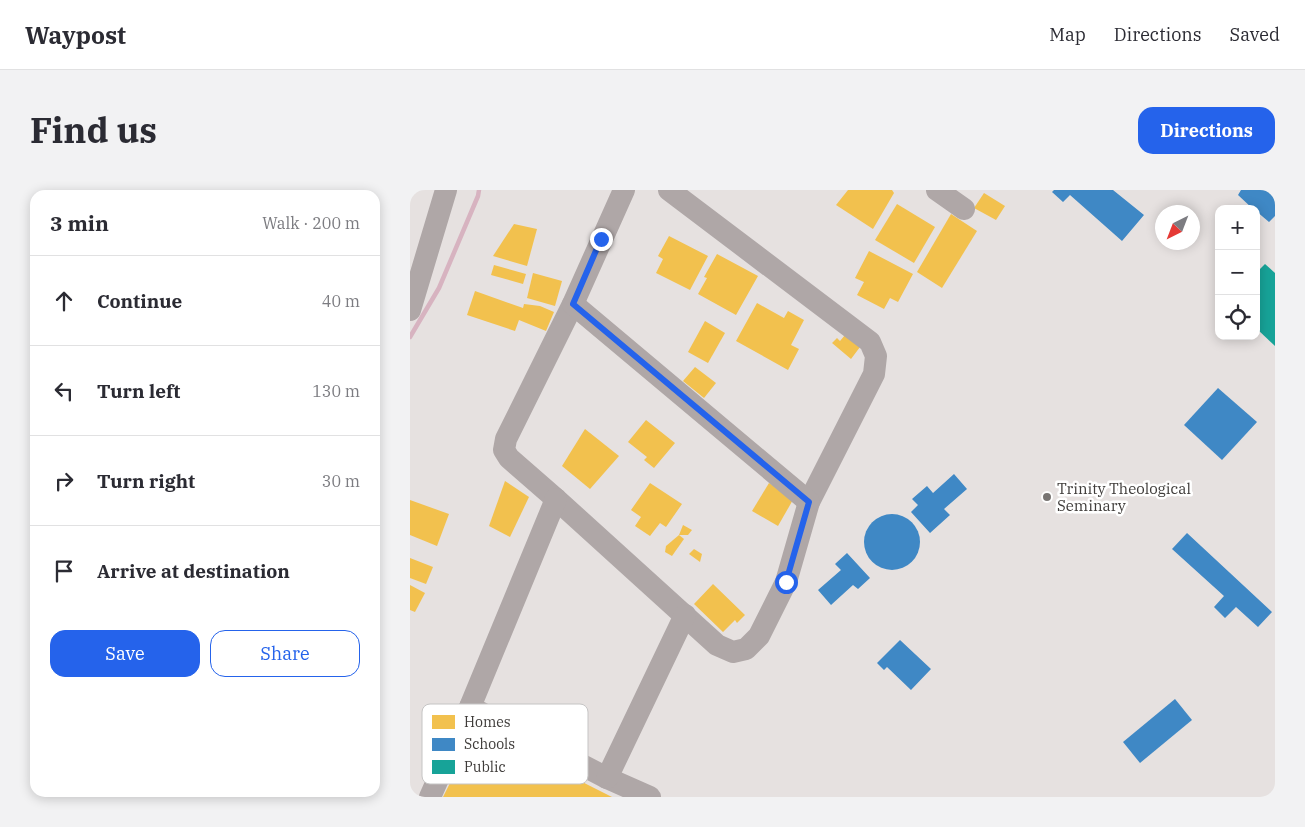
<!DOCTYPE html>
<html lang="en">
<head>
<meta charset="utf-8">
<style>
	body { margin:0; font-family:"IBM Plex Serif",serif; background:#f2f2f3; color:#2b2b33 }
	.controls { position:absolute; right:15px; top:15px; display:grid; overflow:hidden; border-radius:10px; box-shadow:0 2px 12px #0003 }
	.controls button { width:45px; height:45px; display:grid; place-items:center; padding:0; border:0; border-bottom:1px solid #e1e1e2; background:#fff; color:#2b2b33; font:25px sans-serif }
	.compass { position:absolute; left:745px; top:15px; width:45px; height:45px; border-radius:50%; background:#fff; box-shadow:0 2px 12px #0003; rotate:222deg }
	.stop { position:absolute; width:15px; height:15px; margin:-11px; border:4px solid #2563eb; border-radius:50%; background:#fff }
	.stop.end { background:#2563eb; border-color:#fff; box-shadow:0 1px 5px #0008 }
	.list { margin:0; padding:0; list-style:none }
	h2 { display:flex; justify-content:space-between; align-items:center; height:65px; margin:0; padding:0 20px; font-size:21px }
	h2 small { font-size:16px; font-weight:400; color:#7c7c81 }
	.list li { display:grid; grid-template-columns:32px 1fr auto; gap:15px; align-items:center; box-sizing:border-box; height:90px; padding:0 20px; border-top:1px solid #e1e1e2 }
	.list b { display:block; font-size:19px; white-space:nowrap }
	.list em { font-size:16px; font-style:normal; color:#7c7c81 }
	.actions { display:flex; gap:10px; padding:15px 20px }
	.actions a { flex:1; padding:11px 0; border:1px solid #2563eb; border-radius:15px; text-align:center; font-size:18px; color:#2563eb }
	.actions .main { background:#2563eb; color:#fff }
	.icon { flex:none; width:28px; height:28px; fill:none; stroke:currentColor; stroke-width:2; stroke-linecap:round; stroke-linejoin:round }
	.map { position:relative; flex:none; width:865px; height:607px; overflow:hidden; border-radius:15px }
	header { display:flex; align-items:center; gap:30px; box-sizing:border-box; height:70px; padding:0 25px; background:#fff; border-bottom:1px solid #e1e1e2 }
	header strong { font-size:24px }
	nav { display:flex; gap:28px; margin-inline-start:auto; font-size:18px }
	.intro { display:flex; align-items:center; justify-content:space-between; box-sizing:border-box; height:120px; padding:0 30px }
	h1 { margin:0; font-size:35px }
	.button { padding:12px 22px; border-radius:15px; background:#2563eb; color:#fff; font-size:18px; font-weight:700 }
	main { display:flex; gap:30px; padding:0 30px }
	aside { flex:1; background:#fff; border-radius:15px; box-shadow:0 2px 12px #0003 }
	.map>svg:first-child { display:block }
</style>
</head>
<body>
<header>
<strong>Waypost</strong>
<nav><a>Map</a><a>Directions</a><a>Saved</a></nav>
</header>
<div class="intro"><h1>Find us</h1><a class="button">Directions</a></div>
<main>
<aside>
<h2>3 min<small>Walk · 200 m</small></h2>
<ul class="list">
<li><svg class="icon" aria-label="ahead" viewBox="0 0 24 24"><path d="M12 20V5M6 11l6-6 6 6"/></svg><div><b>Continue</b></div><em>40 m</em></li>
<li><svg class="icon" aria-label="left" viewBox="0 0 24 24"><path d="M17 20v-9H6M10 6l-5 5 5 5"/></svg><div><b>Turn left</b></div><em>130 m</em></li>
<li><svg class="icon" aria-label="right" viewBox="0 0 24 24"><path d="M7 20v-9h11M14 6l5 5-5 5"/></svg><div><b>Turn right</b></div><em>30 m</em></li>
<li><svg class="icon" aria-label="arrive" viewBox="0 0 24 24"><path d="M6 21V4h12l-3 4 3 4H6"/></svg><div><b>Arrive at destination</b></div></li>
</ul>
<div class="actions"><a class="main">Save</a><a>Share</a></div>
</aside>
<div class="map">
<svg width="865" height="607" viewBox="0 0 865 607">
	<rect width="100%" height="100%" fill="#e6e1e0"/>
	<!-- homes -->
	<g fill="#f2c14e">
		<polygon points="438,0 482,0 484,3 463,39 426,15"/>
		<polygon points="574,3 595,16 586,30 564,18"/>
		<polygon points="487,14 525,37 504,73 465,50"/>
		<polygon points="541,24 567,41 532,98 507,82"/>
		<polygon points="104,34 127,39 117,76 83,66"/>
		<polygon points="259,46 298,66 280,100 246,83 253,69 248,66"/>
		<polygon points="459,61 503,84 488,112 480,108 474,119 447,105 454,92 445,88"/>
		<polygon points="307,64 348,86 326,125 288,104 297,88 294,87"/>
		<polygon points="84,75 116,84 113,94 81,85"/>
		<polygon points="123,83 152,91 145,116 117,108"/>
		<polygon points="65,101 113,118 114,114 130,116 144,122 136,141 109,130 105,141 57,125"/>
		<polygon points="347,113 374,128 378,121 394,130 381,155 389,159 378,180 326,151"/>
		<polygon points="295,131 315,143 298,173 278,162"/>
		<polygon points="435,145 450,157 441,169 422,153 427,148 430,151"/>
		<polygon points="285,177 306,193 294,208 273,191"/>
		<polygon points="236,230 265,253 244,278 234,270 237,267 218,252"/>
		<polygon points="175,239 209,266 180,299 152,276"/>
		<polygon points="95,291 119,307 100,347 79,336"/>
		<polygon points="240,293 272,314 256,337 250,333 240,346 225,336 231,327 221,320"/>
		<polygon points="359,293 384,308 368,336 342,321"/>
		<polygon points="0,310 39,324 27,356 0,345"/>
		<polygon points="273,335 282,340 278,345 269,345"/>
		<polygon points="269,345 274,349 262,366 255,362 256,356"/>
		<polygon points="284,359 292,364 290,372 279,364"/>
		<polygon points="0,368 23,377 16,394 0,388"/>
		<polygon points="303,394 335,425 327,433 325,430 313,442 284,414"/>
		<polygon points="0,395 15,403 5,422 0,420"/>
		<polygon points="67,539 202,607 33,607"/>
	</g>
	<!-- schools -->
	<g fill="#3f88c5">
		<polygon points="644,0 703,0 734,25 712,51 660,5 653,12 642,2"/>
		<polygon points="831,0 865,0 865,26 859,32 846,21 846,19 843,19 828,5"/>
		<polygon points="808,198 847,232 812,270 774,235"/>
		<polygon points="544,284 557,299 534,319 540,325 520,343 501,322 508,315 502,309 517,296 523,303"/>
		<circle cx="482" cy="352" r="28"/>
		<polygon points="777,343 862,422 848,437 826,417 815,428 804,417 814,406 762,359"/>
		<polygon points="437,363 460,388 448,399 443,395 421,415 408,400 431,380 425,374"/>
		<polygon points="490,450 521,479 501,500 477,477 474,480 467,473"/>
		<polygon points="765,509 782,530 730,573 713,552"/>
	</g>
	<!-- public -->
	<polygon fill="#17a398" points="855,74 865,83 865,156 846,138 846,83"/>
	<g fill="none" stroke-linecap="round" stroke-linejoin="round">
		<!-- stream -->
		<polyline stroke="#d7b3c0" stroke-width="4.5" points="0,147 29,98 68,6 69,0"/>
		<!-- minor -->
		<g stroke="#afa7a7" stroke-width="22">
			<polyline points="214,0 163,114 96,249 94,260 99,268 146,309 307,455 323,462 336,459 349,446 376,392 399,312 464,184 466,166 460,152 259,0"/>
			<polyline points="527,0 554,19"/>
			<polyline points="163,114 399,312"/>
			<polyline points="0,120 36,0"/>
			<polyline points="60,517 197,588 240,607"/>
			<polyline points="197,588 275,425"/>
			<polyline points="20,607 60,517 146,309"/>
		</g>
	</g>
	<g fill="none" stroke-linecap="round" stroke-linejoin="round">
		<!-- route -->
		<polyline stroke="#2563eb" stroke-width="6" points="191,49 163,114 399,312 376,392"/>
	</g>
	<!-- markers -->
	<circle fill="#797573" stroke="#fff" stroke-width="2" cx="637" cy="307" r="5"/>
	<g text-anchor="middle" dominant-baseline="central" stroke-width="5" stroke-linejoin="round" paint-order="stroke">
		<!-- poi labels -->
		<g font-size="15" fill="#3e3b39" stroke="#fff" text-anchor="start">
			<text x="647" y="298">Trinity Theological<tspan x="647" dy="17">Seminary</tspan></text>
		</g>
	</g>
	<!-- legend -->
	<rect x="12" y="514" width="166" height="80" rx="8" fill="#fff" stroke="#c5c4c4" stroke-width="1"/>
	<rect x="22" y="525" width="23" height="14" fill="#f2c14e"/>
	<rect x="22" y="548" width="23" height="13" fill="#3f88c5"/>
	<rect x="22" y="570" width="23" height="14" fill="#17a398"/>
	<g font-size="14" fill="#3e3b39">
		<text x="54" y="537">Homes</text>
		<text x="54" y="559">Schools</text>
		<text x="54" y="582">Public</text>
	</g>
</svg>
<div class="controls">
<button>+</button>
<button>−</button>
<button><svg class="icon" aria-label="locate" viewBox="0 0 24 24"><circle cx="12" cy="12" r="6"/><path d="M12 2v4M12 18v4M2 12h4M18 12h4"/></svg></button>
</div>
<svg class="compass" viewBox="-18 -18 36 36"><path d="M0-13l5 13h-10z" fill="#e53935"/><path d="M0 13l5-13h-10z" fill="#7c7c81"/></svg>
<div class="stop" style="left:376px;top:392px"></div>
<div class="stop end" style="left:191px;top:49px"></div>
</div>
</main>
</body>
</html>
